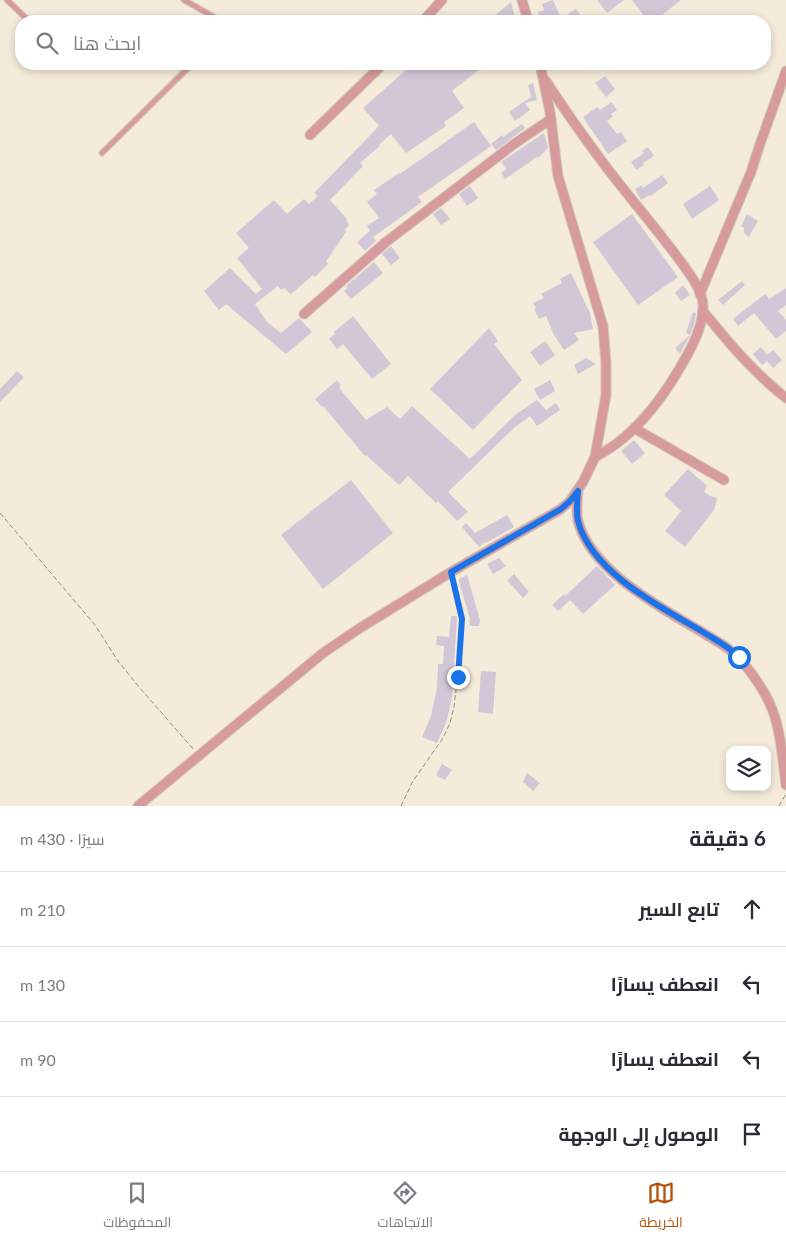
<!DOCTYPE html>
<html lang="ar">
<head>
<meta charset="utf-8">
<style>
	body { margin:0; font-family:Lato,Cairo,sans-serif; background:#f2f2f3; color:#2b2b33; direction:rtl }
	.controls { position:absolute; right:15px; bottom:15px; display:grid; overflow:hidden; border-radius:10px; box-shadow:0 2px 8px #0003 }
	.controls button { width:45px; height:45px; display:grid; place-items:center; padding:0; border:0; border-bottom:1px solid #e1e1e2; background:#fff; color:#2b2b33; font:25px sans-serif }
	.stop { position:absolute; width:15px; height:15px; margin:-11px; border:4px solid #1a73e8; border-radius:50%; background:#fff }
	.stop.end { background:#1a73e8; border-color:#fff; box-shadow:0 1px 5px #0008 }
	.list { margin:0; padding:0; list-style:none }
	h2 { display:flex; justify-content:space-between; align-items:center; height:65px; margin:0; padding:0 20px; font-size:21px }
	h2 small { font-size:16px; font-weight:400; color:#7c7c81 }
	.list li { display:grid; grid-template-columns:32px 1fr auto; gap:15px; align-items:center; box-sizing:border-box; height:75px; padding:0 20px; border-top:1px solid #e1e1e2 }
	.list b { display:block; font-size:19px; white-space:nowrap }
	.list em { font-size:16px; font-style:normal; color:#7c7c81 }
	.icon { flex:none; width:28px; height:28px; fill:none; stroke:currentColor; stroke-width:2; stroke-linecap:round; stroke-linejoin:round }
	.map { position:relative; flex:none; width:786px; height:806px; overflow:hidden; direction:ltr }
	.search { position:absolute; background:#fff; box-shadow:0 2px 8px #0003; left:15px; right:15px; top:15px; height:55px; display:flex; align-items:center; gap:12px; box-sizing:border-box; padding:0 18px; border-radius:20px; color:#7c7c81; font-size:19px }
	.sheet { height:365px; background:#fff }
	nav { display:flex; justify-content:space-around; align-items:center; box-sizing:border-box; height:70px; border-top:1px solid #e1e1e2; background:#fff; font-size:14px; color:#7c7c81 }
	nav a { display:grid; justify-items:center; gap:2px }
	nav .on { color:#b45309 }
	.map>svg:first-child { display:block }
</style>
</head>
<body>
<div class="map">
<svg width="786" height="806" viewBox="0 0 786 806">
	<rect width="100%" height="100%" fill="#f5ebda"/>
	<!-- building -->
	<g fill="#d2c7d7">
		<polygon points="553,0 560,16 551,21 541,21 538,12 544,10 542,4"/>
		<polygon points="597,0 624,0 607,13"/>
		<polygon points="632,0 681,0 654,21 648,21"/>
		<polygon points="511,2 516,21 495,21 492,18"/>
		<polygon points="576,9 585,21 573,21 568,14"/>
		<polygon points="399,64 486,64 452,91 464,108 444,122 446,126 406,153 391,134 379,145 380,146 360,163 363,166 330,200 347,219 346,220 349,225 345,230 346,232 326,261 328,264 315,277 313,275 291,294 284,288 281,290 278,286 255,304 267,322 281,333 299,318 312,332 286,354 226,304 219,310 204,291 230,268 256,294 262,289 237,258 249,248 236,233 274,200 287,214 304,199 309,204 318,196 314,193 379,126 363,108 405,71"/>
		<polygon points="605,76 615,89 606,97 595,83"/>
		<polygon points="533,83 537,100 525,103 530,110 515,121 509,112 531,97 528,85"/>
		<polygon points="612,102 617,110 611,114 613,116 607,121 617,134 621,132 627,141 608,154 583,117 597,107 600,110"/>
		<polygon points="474,122 491,146 418,197 422,202 373,237 376,241 365,251 357,242 370,231 367,226 379,218 367,202 377,194 374,190 399,173 400,174"/>
		<polygon points="522,124 525,128 496,150 491,144 502,135 503,137"/>
		<polygon points="544,133 548,148 538,158 537,157 505,179 501,173 506,169 501,162"/>
		<polygon points="648,147 654,156 643,163 644,165 636,170 631,162 644,153 642,151"/>
		<polygon points="662,175 668,183 651,196 650,195 641,200 635,189 642,185 643,188"/>
		<polygon points="470,186 478,198 467,206 459,194"/>
		<polygon points="710,186 719,200 692,219 683,204"/>
		<polygon points="441,208 450,219 441,225 433,214"/>
		<polygon points="632,214 678,277 638,305 593,242"/>
		<polygon points="747,214 758,221 749,237 744,233 744,228 741,226"/>
		<polygon points="391,246 400,258 391,265 382,254"/>
		<polygon points="374,262 383,273 351,299 344,291 348,288 346,286"/>
		<polygon points="571,273 590,313 593,329 574,333 579,340 564,350 554,335 546,316 539,319 534,309 536,308 533,303 544,298 541,294 562,283 560,279"/>
		<polygon points="742,281 745,285 723,305 718,300"/>
		<polygon points="683,285 690,295 681,301 675,293"/>
		<polygon points="786,288 786,305 778,311 786,320 786,331 776,339 754,313 738,326 733,319 765,294 769,299"/>
		<polygon points="693,312 696,313 694,325 690,335 680,354 675,348 690,335 686,333"/>
		<polygon points="353,316 391,364 372,379 343,344 337,349 329,339 335,334 334,332"/>
		<polygon points="489,328 498,341 494,344 522,380 473,430 430,389"/>
		<polygon points="545,341 555,355 540,366 530,352"/>
		<polygon points="761,347 767,355 773,350 782,360 773,368 767,361 762,365 753,354"/>
		<polygon points="586,358 596,364 578,374 574,365"/>
		<polygon points="17,371 24,377 0,402 0,389"/>
		<polygon points="337,380 341,385 339,388 366,420 387,407 400,419 412,406 470,459 515,415 537,400 546,410 556,403 560,410 537,426 530,416 515,427 448,492 468,512 457,521 438,501 436,503 408,476 399,485 366,455 365,456 323,406 322,407 315,399"/>
		<polygon points="550,380 555,391 540,400 534,389"/>
		<polygon points="634,440 645,453 632,464 621,451"/>
		<polygon points="688,469 707,486 704,492 710,496 717,498 714,510 685,547 665,531 681,511 664,495"/>
		<polygon points="351,480 393,533 323,589 281,535"/>
		<polygon points="507,515 514,527 486,543 485,542 479,547 462,527 466,523 475,533"/>
		<polygon points="499,558 506,566 493,574 487,564"/>
		<polygon points="597,566 615,585 583,614 570,600 558,611 552,605 564,594 565,596"/>
		<polygon points="514,574 529,592 523,598 507,580"/>
		<polygon points="467,575 480,620 479,626 469,626 470,619 460,585 459,579"/>
		<polygon points="451,616 457,616 452,697 447,720 437,743 422,737 431,716 437,688 438,664 443,664 444,646 436,645 437,636 449,637"/>
		<polygon points="481,671 496,672 493,714 478,712"/>
		<polygon points="442,764 452,770 445,780 436,775"/>
		<polygon points="527,773 540,783 533,791 523,782"/>
	</g>
	<g fill="none" stroke-linecap="round" stroke-linejoin="round">
		<!-- service casing -->
		<g stroke="#d0c7b8" stroke-width="7">
			<g id="service">
				<polyline points="7,0 29,21"/>
				<polyline points="184,0 221,21"/>
				<polyline points="102,153 192,64"/>
			</g>
		</g>
		<!-- minor casing -->
		<g stroke="#d0c7b8" stroke-width="11">
			<g id="minor">
				<polyline points="522,0 528,21"/>
				<polyline points="423,21 442,0"/>
				<path d="M546,81C565,111 586,140 607,168C635,205 667,240 693,279C698,287 704,298 703,308C703,332 683,363 670,384C651,413 627,441 595,457"/>
				<polyline points="310,135 383,64"/>
				<polyline points="700,294 751,172 759,147 786,71"/>
				<path d="M703,311C728,342 754,373 786,398"/>
				<polyline points="304,314 386,242 514,144 551,119"/>
				<polyline points="634,428 724,480"/>
				<path d="M578,491C577,501 576,511 578,521C591,571 659,606 700,631C716,641 733,649 745,665C758,681 771,701 776,721C782,742 783,764 786,785"/>
				<polyline points="138,806 323,653 360,628 451,572 561,509 570,501 583,482 595,457 606,395 606,363 603,326 558,176 550,112 540,64"/>
			</g>
		</g>
		<!-- path -->
		<g stroke="#968e83" stroke-width="1" stroke-dasharray="5 2.5" stroke-linecap="butt">
			<polyline points="0,513 95,625 118,661 139,687 194,750"/>
			<polyline points="401,806 413,781 443,738 450,723 454,707 463,629 461,613 453,580"/>
			<polyline points="779,806 786,794"/>
		</g>
		<!-- service -->
		<use href="#service" stroke="#d79a9d" stroke-width="4.5"/>
		<!-- minor -->
		<use href="#minor" stroke="#d79a9d" stroke-width="9"/>
	</g>
	<g fill="none" stroke-linecap="round" stroke-linejoin="round">
		<!-- route -->
		<path stroke="#1a73e8" stroke-width="6" d="M458,677L462,619L451,572L561,509L570,501L578,491C577,501 576,511 578,521C591,571 657,605 698,629C712,638 727,645 739,657"/>
	</g>
</svg>
<div class="controls">
<button><svg class="icon" aria-label="layers" viewBox="0 0 24 24"><path d="M12 4l9 5-9 5-9-5zM3 14l9 5 9-5"/></svg></button>
</div>
<div class="stop" style="left:739px;top:657px"></div>
<div class="stop end" style="left:458px;top:677px"></div>
<div class="search"><svg class="icon" aria-label="search" viewBox="0 0 24 24"><circle cx="10" cy="10" r="6"/><path d="M15 15l6 6"/></svg>ابحث هنا</div>
</div>
<section class="sheet">
<h2>6 دقيقة<small>سيرًا · 430 m</small></h2>
<ul class="list">
<li><svg class="icon" aria-label="ahead" viewBox="0 0 24 24"><path d="M12 20V5M6 11l6-6 6 6"/></svg><div><b>تابع السير</b></div><em>210 m</em></li>
<li><svg class="icon" aria-label="left" viewBox="0 0 24 24"><path d="M17 20v-9H6M10 6l-5 5 5 5"/></svg><div><b>انعطف يسارًا</b></div><em>130 m</em></li>
<li><svg class="icon" aria-label="left" viewBox="0 0 24 24"><path d="M17 20v-9H6M10 6l-5 5 5 5"/></svg><div><b>انعطف يسارًا</b></div><em>90 m</em></li>
<li><svg class="icon" aria-label="arrive" viewBox="0 0 24 24"><path d="M6 21V4h12l-3 4 3 4H6"/></svg><div><b>الوصول إلى الوجهة</b></div></li>
</ul>
</section>
<nav>
<a class="on"><svg class="icon" aria-label="map" viewBox="0 0 24 24"><path d="M3 6l6-2 6 2 6-2v14l-6 2-6-2-6 2zM9 4v14M15 6v14"/></svg>الخريطة</a>
<a><svg class="icon" aria-label="directions" viewBox="0 0 24 24"><path d="M12 3l9 9-9 9-9-9zM9 14v-3h6M13 9l2 2-2 2"/></svg>الاتجاهات</a>
<a><svg class="icon" aria-label="saved" viewBox="0 0 24 24"><path d="M7 4h10v16l-5-4-5 4z"/></svg>المحفوظات</a>
</nav>
</body>
</html>
